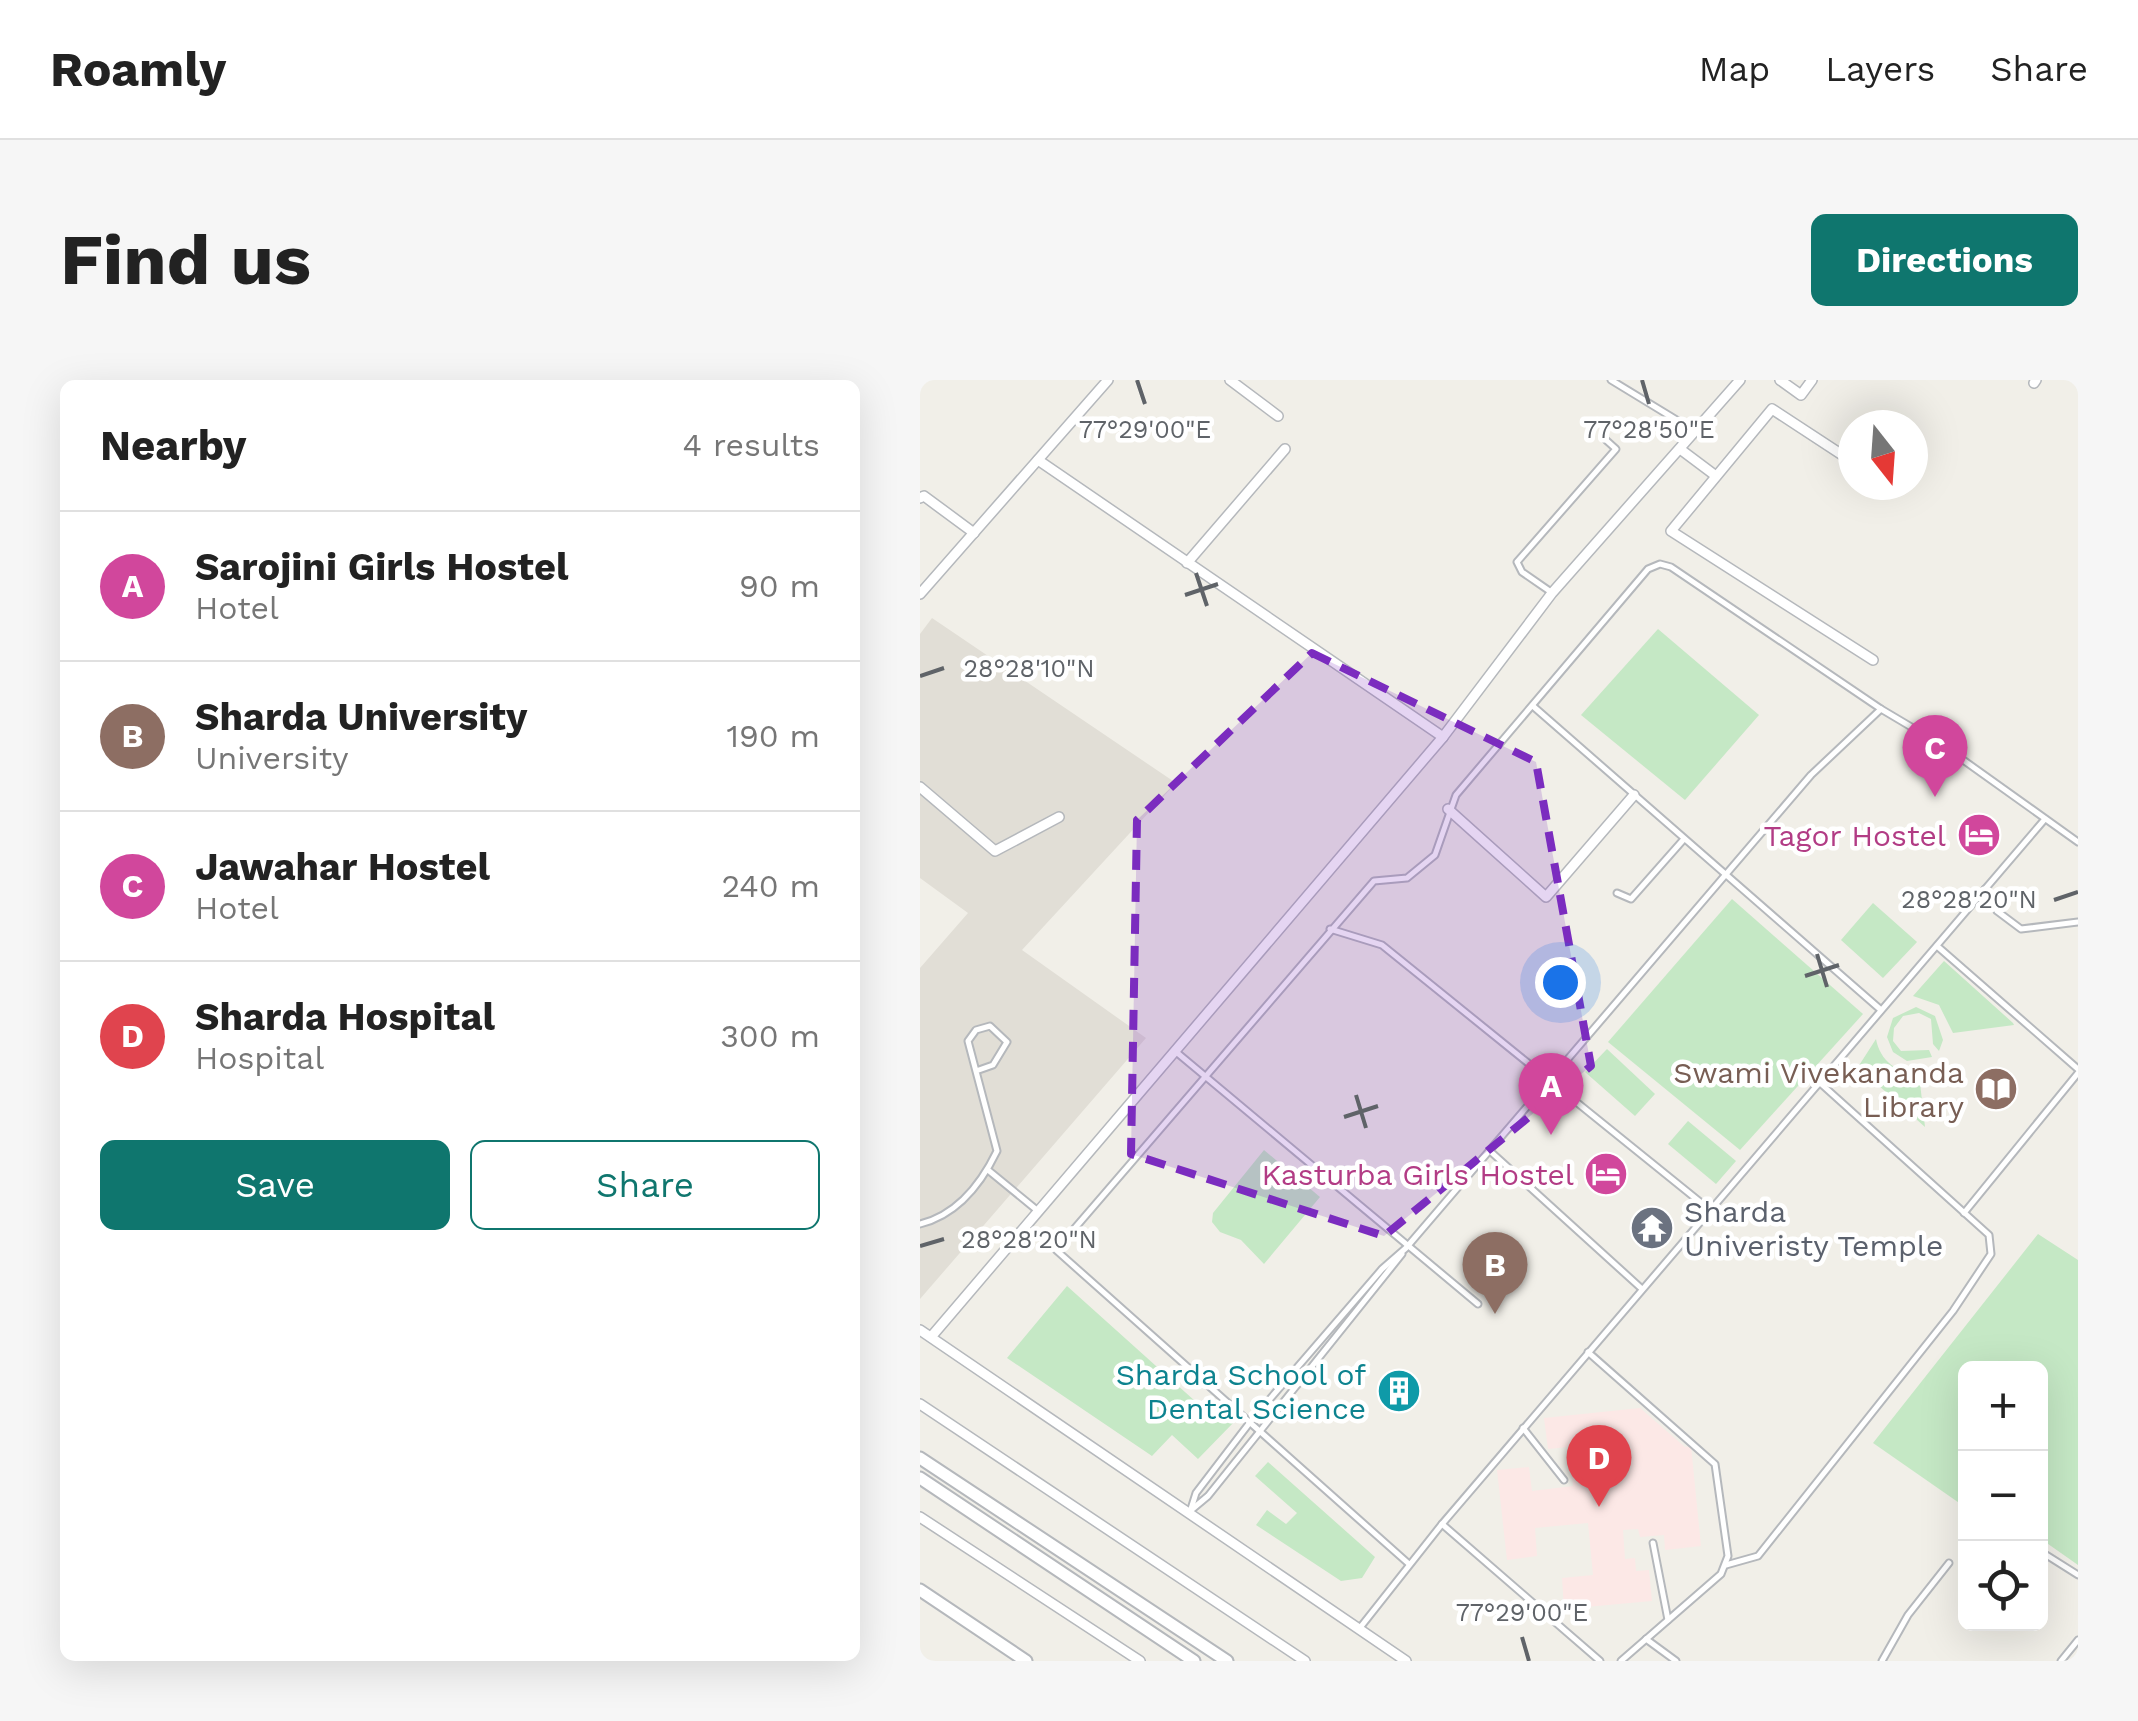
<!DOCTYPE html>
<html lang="en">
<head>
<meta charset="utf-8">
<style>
	body { margin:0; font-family:"Work Sans",sans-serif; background:#f6f6f6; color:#222 }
	.controls { position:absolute; right:30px; bottom:30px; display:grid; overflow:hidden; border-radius:15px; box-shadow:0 10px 40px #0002 }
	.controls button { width:90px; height:90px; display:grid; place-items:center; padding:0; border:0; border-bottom:2px solid #e0e0e0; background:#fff; color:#222; font:50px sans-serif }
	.compass { position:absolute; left:918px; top:30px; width:90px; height:90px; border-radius:50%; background:#fff; box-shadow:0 10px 40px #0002; rotate:163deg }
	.you { position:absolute; left:640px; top:602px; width:35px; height:35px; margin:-25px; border:8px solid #fff; border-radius:50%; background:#1a73e8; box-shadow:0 0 0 15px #1a73e833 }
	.badge { display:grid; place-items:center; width:65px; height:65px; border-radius:50%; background:#0f766e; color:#fff; font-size:32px; font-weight:700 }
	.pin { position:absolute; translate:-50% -82px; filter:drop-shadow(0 2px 5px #0008) }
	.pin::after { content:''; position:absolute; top:52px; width:35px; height:30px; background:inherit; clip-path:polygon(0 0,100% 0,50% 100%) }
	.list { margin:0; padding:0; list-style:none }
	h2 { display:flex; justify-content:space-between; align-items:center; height:130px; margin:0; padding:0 40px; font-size:42px }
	h2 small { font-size:32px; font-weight:400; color:#767676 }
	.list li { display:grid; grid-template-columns:65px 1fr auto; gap:30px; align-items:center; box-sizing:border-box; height:150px; padding:0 40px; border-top:2px solid #e0e0e0 }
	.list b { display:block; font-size:38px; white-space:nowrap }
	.list p { margin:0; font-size:32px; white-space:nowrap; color:#767676 }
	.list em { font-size:32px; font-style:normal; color:#767676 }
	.actions { display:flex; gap:20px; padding:30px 40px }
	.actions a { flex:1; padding:22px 0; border:2px solid #0f766e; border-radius:15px; text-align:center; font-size:35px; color:#0f766e }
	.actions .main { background:#0f766e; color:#fff }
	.icon { flex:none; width:55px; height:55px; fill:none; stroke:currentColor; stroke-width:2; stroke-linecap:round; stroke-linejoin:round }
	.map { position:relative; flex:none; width:1158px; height:1281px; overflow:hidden; border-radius:15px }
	header { display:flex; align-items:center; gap:60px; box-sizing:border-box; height:140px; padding:0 50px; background:#fff; border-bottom:2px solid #e0e0e0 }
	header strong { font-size:48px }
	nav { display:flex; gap:55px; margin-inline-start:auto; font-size:35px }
	.intro { display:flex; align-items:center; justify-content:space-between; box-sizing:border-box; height:240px; padding:0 60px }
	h1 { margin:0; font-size:70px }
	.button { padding:25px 45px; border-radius:15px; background:#0f766e; color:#fff; font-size:35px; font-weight:700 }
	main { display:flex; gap:60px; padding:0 60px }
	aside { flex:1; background:#fff; border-radius:15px; box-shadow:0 10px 40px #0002 }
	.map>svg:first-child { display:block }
</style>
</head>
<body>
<header>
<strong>Roamly</strong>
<nav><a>Map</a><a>Layers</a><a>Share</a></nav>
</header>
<div class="intro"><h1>Find us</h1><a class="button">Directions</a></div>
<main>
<aside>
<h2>Nearby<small>4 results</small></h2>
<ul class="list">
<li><span class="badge" style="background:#d1479c">A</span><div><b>Sarojini Girls Hostel</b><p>Hotel</p></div><em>90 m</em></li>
<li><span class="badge" style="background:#8d6e63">B</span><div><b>Sharda University</b><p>University</p></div><em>190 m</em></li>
<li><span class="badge" style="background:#d1479c">C</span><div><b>Jawahar Hostel</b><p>Hotel</p></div><em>240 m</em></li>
<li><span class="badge" style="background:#e0444e">D</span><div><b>Sharda Hospital</b><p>Hospital</p></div><em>300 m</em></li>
</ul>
<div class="actions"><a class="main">Save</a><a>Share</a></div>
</aside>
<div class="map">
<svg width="1158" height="1281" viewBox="0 0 1158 1281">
	<rect width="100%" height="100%" fill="#f1efe8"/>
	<!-- education -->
	<polygon fill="#e1ded6" points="12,238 256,403 102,570 226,658 0,919 0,588 48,533 0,498 0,254"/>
	<!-- medical -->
	<polygon fill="#fce8e6" points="720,1028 765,1067 771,1066 781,1166 745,1170 744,1155 720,1157 718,1149 703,1150 705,1179 715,1178 716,1191 729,1190 732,1221 644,1229 642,1198 673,1195 668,1143 615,1148 617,1176 587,1180 577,1090 609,1087 612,1111 653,1106 649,1067 628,1069 624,1038"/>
	<!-- green -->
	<g fill="#c5e8c5">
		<polygon points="738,249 839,335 765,420 661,335"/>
		<polygon points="812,519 943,634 820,770 688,662"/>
		<polygon points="953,523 997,562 963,598 921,560"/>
		<polygon points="1024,581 1093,643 1094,645 1033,653 1019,625 993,616"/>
		<polygon points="996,627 1015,636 1023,660 1019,671 1013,664 1011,639 999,633 983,636 974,648 973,661 981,671 1009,670 1012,677 987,681 973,672 967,657 973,638"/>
		<path d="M956,659C960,681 977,693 999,694L1005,747L938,687Z"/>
		<polygon points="687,669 735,714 715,736 665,692"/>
		<polygon points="768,741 816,781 796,804 748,764"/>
		<polygon points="344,770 400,817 344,884 321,860 300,852 292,842 293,833"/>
		<polygon points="1118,854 1158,880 1158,1185 1121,1159 1120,988 1046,988 1045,1127 953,1063"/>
		<polygon points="147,906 295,1039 303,1032 314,1042 278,1079 252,1055 232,1076 87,978"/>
		<polygon points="348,1082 455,1177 442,1198 421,1201 336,1145 347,1130 366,1144 377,1133 335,1096"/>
	</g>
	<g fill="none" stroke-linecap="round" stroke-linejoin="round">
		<!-- service casing -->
		<g stroke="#b5b8bc" stroke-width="9">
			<g id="service">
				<polyline points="691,0 773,50"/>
				<polyline points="631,212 602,192 597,182 696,69 686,60"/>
				<polyline points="614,327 961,630"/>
				<polyline points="1065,509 1077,531 1101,549 1158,542"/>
				<polyline points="697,513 711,519 764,459"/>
				<polyline points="410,549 462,565 790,830"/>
				<polyline points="1017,566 1158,689"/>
				<polyline points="255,671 558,924"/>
				<polyline points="570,771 722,909"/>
				<polyline points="68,790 118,831"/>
				<polyline points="1044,833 1158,693"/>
				<path d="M0,844C37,835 61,804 77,771L48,661L56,650L70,646L87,662L73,685L56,691"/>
				<polyline points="668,972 795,1084 808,1176 801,1194 701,1281"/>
				<polyline points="603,1048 644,1100"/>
				<polyline points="270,1131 288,1116 482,874"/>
				<polyline points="270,1132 276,1113 331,1041 462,889 486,868 891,395 961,329"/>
				<polyline points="522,1144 680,1281"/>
				<polyline points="733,1163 748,1240"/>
				<polyline points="1120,1171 1158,1195"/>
				<polyline points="489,1184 136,870 454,501 487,498 515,475 536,415 728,189 740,184 751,187 961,329 1025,367 1158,462"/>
				<polyline points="806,1185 838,1176 1033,931 1071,874 1069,855 899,702"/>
				<polyline points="439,1249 522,1144 1125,439"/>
				<polyline points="726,1259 756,1281"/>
				<polyline points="962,1281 988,1235 1029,1183"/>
				<polyline points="1141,1281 1158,1260"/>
			</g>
		</g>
		<!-- minor casing -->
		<g stroke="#b5b8bc" stroke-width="12">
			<g id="minor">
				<polyline points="310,0 358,36"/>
				<polyline points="860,0 881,15 892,0"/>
				<polyline points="1114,3 1116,0"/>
				<polyline points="760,69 796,96"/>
				<polyline points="118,80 523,357"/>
				<polyline points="933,82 852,29 751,151 953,280"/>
				<polyline points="969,105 976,110"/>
				<polyline points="0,118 4,116 54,153"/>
				<polyline points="267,183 365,69"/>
				<polyline points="0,214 188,0"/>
				<polyline points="0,407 75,471 139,437"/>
				<polyline points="528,429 626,517 714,415"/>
				<polyline points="0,950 486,1281"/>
				<polyline points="11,957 523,357 632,213 820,0"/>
				<polyline points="0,1024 385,1281"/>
				<polyline points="0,1137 220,1281"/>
			</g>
		</g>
		<!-- tertiary casing -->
		<g stroke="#b5b8bc" stroke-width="15">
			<g id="tertiary">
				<polyline points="0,1078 307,1281"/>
				<polyline points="0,1098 274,1281"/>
				<polyline points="0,1210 106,1281"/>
			</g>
		</g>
		<!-- service -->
		<use href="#service" stroke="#fff" stroke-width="5"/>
		<!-- minor -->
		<use href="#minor" stroke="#fff" stroke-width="9"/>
		<!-- tertiary -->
		<use href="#tertiary" stroke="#fff" stroke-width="11"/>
	</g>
	<!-- marked area -->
	<path fill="#7b2cbf" fill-opacity="0.2" stroke="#7b2cbf" stroke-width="8" stroke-dasharray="20 12" stroke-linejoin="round" d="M392,273L616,382L671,686L464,856L211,774L217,440Z"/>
	<!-- ticks -->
	<path fill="none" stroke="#5f6368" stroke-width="4" d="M217,0L225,24M722,0L729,24M276,193L287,226M265,215L298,204M0,296L24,288M1134,520L1158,512M897,574L907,607M885,596L919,585M436,715L446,748M424,737L458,726M0,866L24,859M602,1257L609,1281"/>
	<!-- icons -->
	<defs>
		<g id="hotel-disc" transform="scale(2.25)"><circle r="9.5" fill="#d1479c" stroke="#fff"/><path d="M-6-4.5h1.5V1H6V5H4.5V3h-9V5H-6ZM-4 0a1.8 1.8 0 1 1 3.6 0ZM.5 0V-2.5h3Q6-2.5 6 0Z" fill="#fff"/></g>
		<g id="library-disc" transform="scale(2.25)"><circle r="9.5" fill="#8d6e63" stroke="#fff"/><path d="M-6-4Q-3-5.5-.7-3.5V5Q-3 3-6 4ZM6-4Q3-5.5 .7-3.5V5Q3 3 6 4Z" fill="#fff"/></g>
		<g id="temple-disc" transform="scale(2.25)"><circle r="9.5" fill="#6b7280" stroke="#fff"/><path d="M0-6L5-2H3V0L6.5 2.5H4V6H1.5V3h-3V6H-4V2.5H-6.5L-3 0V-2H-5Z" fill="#fff"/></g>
		<g id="building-disc" transform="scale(2.25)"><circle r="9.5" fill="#0f9aa8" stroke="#fff"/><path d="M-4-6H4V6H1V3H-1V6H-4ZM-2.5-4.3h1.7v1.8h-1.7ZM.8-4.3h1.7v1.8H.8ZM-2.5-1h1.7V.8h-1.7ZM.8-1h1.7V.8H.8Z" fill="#fff"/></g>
	</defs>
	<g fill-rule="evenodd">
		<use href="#hotel-disc" x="1059" y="455"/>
		<use href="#library-disc" x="1076" y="709"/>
		<use href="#hotel-disc" x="686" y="794"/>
		<use href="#temple-disc" x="732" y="848"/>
		<use href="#building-disc" x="479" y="1011"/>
	</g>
	<g text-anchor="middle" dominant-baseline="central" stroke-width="9" stroke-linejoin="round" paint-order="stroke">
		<!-- hotel labels -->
		<g font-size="30" fill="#b23c85" stroke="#fff" text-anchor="end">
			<text x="1026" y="455">Tagor Hostel</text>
			<text x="654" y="794">Kasturba Girls Hostel</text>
		</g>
		<!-- education labels -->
		<g font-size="30" fill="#785e54" stroke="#fff" text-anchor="end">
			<text x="1044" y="692">Swami Vivekananda<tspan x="1044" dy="34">Library</tspan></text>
		</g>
		<!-- worship labels -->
		<g font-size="30" fill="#5b616d" stroke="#fff" text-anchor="start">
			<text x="764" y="831">Sharda<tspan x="764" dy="34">Univeristy Temple</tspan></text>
		</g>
		<!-- culture labels -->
		<g font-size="30" fill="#0d838f" stroke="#fff" text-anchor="end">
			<text x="446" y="994">Sharda School of<tspan x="446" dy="34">Dental Science</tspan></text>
		</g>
	</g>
	<g font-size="25" text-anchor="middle" fill="#5f6368" stroke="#fff" stroke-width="9" stroke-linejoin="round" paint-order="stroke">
		<text x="225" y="58">77°29'00"E</text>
		<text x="729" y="58">77°28'50"E</text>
		<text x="109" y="297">28°28'10"N</text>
		<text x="1049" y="528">28°28'20"N</text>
		<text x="109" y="868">28°28'20"N</text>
		<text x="602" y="1241">77°29'00"E</text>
	</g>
</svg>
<div class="controls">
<button>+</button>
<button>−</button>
<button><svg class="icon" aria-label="locate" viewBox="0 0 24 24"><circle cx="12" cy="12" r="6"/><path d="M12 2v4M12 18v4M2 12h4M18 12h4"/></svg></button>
</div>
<svg class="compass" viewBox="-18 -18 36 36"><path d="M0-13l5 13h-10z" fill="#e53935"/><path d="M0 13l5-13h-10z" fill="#767676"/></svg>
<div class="you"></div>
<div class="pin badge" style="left:631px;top:755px;background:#d1479c">A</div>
<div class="pin badge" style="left:575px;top:934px;background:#8d6e63">B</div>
<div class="pin badge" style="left:1015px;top:417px;background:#d1479c">C</div>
<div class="pin badge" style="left:679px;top:1127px;background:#e0444e">D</div>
</div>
</main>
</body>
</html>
